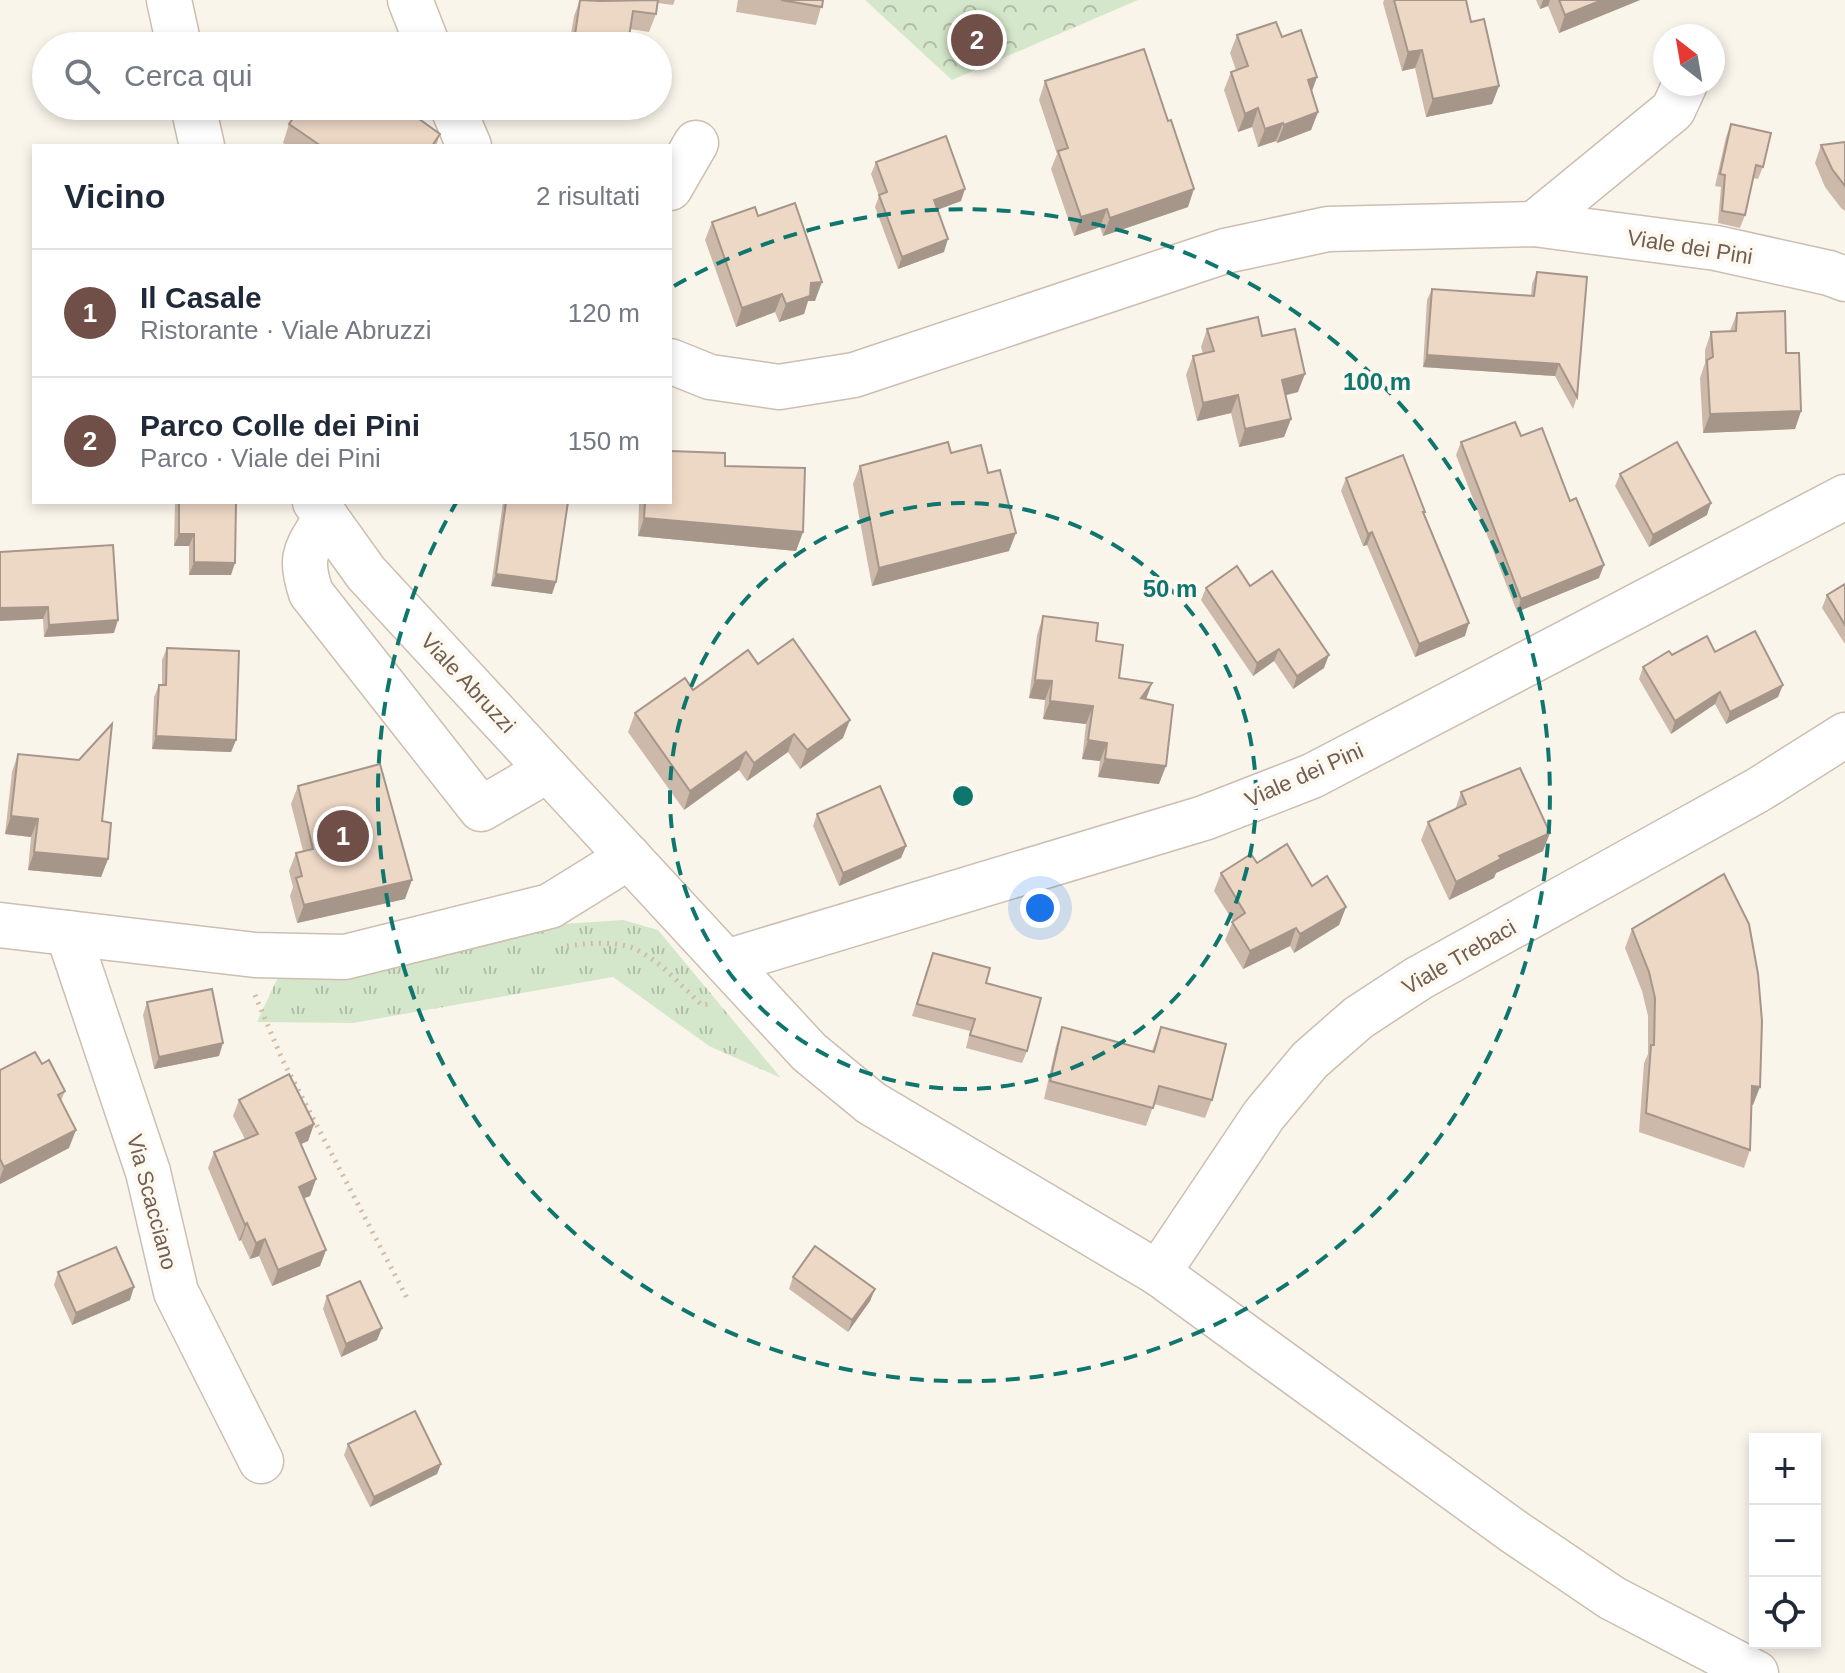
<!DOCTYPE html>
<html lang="it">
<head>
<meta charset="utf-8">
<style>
	body { margin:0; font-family:Arial,sans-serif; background:#f6f6f7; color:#1f2937 }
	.controls { position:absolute; right:24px; bottom:24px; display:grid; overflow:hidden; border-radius:0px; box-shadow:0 4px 12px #0003 }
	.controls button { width:72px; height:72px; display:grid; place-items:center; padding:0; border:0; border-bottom:2px solid #e0e1e3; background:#fff; color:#1f2937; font:40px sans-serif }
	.compass { position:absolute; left:1653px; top:24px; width:72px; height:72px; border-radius:50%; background:#fff; box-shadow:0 4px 12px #0003; rotate:329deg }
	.you { position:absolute; left:1040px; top:908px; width:28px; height:28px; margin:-20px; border:6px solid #fff; border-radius:50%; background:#1a73e8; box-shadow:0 0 0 12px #1a73e833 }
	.badge { display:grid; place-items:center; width:52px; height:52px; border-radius:50%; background:#714f49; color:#fff; font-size:26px; font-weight:700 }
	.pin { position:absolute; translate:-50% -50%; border:4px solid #fff; box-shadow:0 2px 8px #0006 }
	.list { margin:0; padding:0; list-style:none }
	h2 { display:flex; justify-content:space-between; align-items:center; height:104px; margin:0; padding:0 32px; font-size:34px }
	h2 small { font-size:26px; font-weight:400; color:#747a83 }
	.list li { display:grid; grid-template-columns:52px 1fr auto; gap:24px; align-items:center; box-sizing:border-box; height:128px; padding:0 32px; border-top:2px solid #e0e1e3 }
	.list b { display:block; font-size:30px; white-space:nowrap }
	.list p { margin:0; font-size:26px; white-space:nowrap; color:#747a83 }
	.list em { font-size:26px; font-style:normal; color:#747a83 }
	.icon { flex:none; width:44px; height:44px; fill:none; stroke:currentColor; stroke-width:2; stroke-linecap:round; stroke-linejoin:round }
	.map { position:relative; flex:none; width:1845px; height:1673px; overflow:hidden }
	.search { position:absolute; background:#fff; box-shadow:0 4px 12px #0003; left:32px; top:32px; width:640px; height:88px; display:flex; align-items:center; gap:20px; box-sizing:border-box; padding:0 28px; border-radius:44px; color:#747a83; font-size:30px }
	.panel { position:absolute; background:#fff; box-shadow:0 4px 12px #0003; left:32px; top:144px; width:640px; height:360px; border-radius:0px }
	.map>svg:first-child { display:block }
</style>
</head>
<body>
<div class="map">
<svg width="1845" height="1673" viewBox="0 0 1845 1673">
	<defs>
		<pattern id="grass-tufts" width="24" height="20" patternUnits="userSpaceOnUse" patternTransform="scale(2)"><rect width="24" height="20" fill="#d5e7ca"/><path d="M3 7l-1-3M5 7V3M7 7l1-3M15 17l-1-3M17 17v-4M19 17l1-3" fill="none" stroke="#b1bea6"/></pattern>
		<pattern id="park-crowns" width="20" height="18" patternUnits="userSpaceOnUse" patternTransform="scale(2)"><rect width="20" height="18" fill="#d5e7ca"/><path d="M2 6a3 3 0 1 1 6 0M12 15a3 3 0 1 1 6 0" fill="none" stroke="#b1bea6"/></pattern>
	</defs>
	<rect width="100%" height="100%" fill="#faf5eb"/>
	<!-- grass -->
	<polygon fill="url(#grass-tufts)" points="623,920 658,930 781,1078 709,1046 613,977 353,1023 257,1022 278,977 350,976 562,924"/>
	<!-- park -->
	<polygon fill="url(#park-crowns)" points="865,0 1138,0 952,80"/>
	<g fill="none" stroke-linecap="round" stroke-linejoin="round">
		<!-- minor casing -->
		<g stroke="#ccbeb1" stroke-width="47">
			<g id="minor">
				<polyline points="169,0 179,46"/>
				<polyline points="410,0 428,46"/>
				<polyline points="193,106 202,146"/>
				<polyline points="452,106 469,146"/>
				<polyline points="670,188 696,143"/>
				<polyline points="1534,224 1673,110 1685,84"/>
				<polyline points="670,361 710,377 779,387 854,375 1225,251 1328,229 1534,224 1716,248 1829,273 1845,279"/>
				<polyline points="315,502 366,573 548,770 809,1052 871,1103 1158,1273 1513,1531 1612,1598 1756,1673"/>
				<path d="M326,517C307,550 298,554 311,593L481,809L548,770"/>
				<polyline points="0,925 255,955 345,957 550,906 629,857"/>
				<polyline points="68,933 148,1172 176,1292 261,1461"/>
				<polyline points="726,962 1204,818 1312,776 1845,497"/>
				<polyline points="1158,1273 1264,1115 1310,1060 1358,1018 1419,978 1758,790 1845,735"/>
			</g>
		</g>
		<!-- path -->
		<g stroke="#d2baa8" stroke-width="5" stroke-dasharray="2 6" stroke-linecap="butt">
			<path d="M567,946C586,943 618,941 635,949C661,961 681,986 702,1005L708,1004"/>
			<polyline points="255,995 282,1059 407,1298"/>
		</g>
		<!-- minor -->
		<use href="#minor" stroke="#fff" stroke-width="44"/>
	</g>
	<!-- wall -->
	<g fill="#ccb9a9">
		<polygon points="580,0 675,0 673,5 658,3 656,14 649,32 630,29 627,46 569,46 574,16"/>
		<polygon points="738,0 823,0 816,25 736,12"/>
		<polygon points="1384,0 1466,0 1471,22 1499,86 1492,104 1426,117 1415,68 1402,71 1383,3"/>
		<polygon points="1536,0 1640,0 1559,33 1548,6 1540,9"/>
		<polygon points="1237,35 1282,37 1317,77 1312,91 1318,112 1311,130 1277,143 1276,141 1258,147 1252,127 1238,132 1224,90 1231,72 1236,70 1230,53"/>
		<polygon points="1045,81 1188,207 1103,236 1100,227 1074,236 1051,169 1057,154 1039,100"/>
		<polygon points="289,124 440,134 436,146 288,146 283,143"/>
		<polygon points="1731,124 1763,167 1758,179 1753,178 1745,215 1740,228 1718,223 1721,187 1715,186 1726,137"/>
		<polygon points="1845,142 1845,211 1841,208 1825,187 1815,163 1821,145"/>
		<polygon points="876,162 961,201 937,210 944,252 898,269 875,207 879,196 871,174"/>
		<polygon points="758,216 815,301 808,301 804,314 779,322 775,312 736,327 705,240 712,222"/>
		<polygon points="1537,272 1577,397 1573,409 1555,376 1423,367 1427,300 1432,289 1531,296 1532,284"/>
		<polygon points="1737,313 1786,353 1801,411 1795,429 1703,433 1700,378 1705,363 1705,350 1711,332 1730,331"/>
		<polygon points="1207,329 1262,336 1298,392 1286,395 1291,419 1284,437 1239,447 1231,413 1197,421 1186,375 1193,356 1203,354 1201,347"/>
		<polygon points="1521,436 1599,578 1517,612 1456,455 1461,442"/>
		<polygon points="951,453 1009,551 872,586 853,484 860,466"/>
		<polygon points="725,466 803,532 796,551 638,536 639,502 670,502"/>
		<polygon points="1620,474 1707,515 1649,547 1615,486"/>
		<polygon points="1346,478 1424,514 1465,636 1415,657 1367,545 1363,546 1341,491"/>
		<polygon points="175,502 236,502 231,575 189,575 189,546 174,546"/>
		<polygon points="503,502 568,502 556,582 552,594 491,586"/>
		<polygon points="0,552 114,633 44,637 43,619"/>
		<polygon points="1845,584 1845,644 1822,608 1827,595"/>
		<polygon points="1250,586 1324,668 1293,689 1274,661 1253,676 1201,600 1206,588"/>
		<polygon points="1043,616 1096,641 1119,678 1152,683 1146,699 1159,784 1098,777 1100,761 1082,759 1086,724 1043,719 1045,700 1029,698 1037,635"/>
		<polygon points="167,648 236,740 231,752 152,749 154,697 159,685 162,685 162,660"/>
		<polygon points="1715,652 1778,697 1726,724 1715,704 1671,734 1639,679 1643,667 1672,655"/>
		<polygon points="758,664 843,738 800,769 788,752 747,781 739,770 684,810 628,732 635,713"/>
		<polygon points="18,754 102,821 108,859 101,877 28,870 31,837 5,834 12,772"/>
		<polygon points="298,786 405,899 297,923 290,896 293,887 289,871 296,853 303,851 291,804"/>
		<polygon points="1461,792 1543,851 1496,873 1494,878 1449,900 1421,840 1428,822 1455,810"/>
		<polygon points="817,814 906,846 901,858 839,886 813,826"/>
		<polygon points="1257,863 1312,886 1346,907 1339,925 1294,953 1290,946 1243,969 1225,940 1233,921 1214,891 1221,873"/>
		<polygon points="1632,929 1753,1105 1752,1105 1750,1150 1744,1168 1639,1132 1644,1063 1648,1054 1648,1016 1642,991 1625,948"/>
		<polygon points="928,966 986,983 1027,1051 1022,1063 966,1048 970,1031 912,1016"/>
		<polygon points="147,1002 219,1056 154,1069 143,1015"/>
		<polygon points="1062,1027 1152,1051 1161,1027 1212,1100 1205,1118 1154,1104 1146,1126 1044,1099 1056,1046"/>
		<polygon points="42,1064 65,1091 61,1101 69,1148 0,1184 0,1070"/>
		<polygon points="239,1100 314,1124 308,1141 301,1144 316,1179 310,1196 304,1198 326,1250 320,1266 272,1286 259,1256 250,1259 241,1240 239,1241 208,1168 214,1152 245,1139 233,1116"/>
		<polygon points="58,1272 130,1300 72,1325 54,1285"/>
		<polygon points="793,1277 875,1289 870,1301 848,1332 789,1289"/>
		<polygon points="327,1296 382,1328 377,1340 341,1357 323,1309"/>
		<polygon points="348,1444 441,1464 437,1474 370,1507 344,1455"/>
	</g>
	<!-- shaded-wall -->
	<g fill="#a6968a">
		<polygon points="1543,0 1550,0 1548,6 1540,9"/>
		<polygon points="1602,0 1640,0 1559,33 1565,15"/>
		<polygon points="575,35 628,43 627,46 571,46"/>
		<polygon points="1422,50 1415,68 1402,71 1408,52"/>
		<polygon points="1317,77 1310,96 1308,80"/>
		<polygon points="1499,86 1492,104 1426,117 1433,99"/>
		<polygon points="1258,108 1252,127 1238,132 1245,114"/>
		<polygon points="1318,112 1311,130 1277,143 1284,125"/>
		<polygon points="1283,123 1276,141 1258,147 1265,129"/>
		<polygon points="965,189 961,201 929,213 934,200"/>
		<polygon points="1194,189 1188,207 1103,236 1110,218"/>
		<polygon points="1107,209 1100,227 1074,236 1081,217"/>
		<polygon points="948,239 944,252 898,269 902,257"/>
		<polygon points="822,282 815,301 808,301 804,314 779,322 786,304 811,283"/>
		<polygon points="782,294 775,312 736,327 742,308"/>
		<polygon points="1427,355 1559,364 1555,376 1423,367"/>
		<polygon points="1305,374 1298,392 1275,398 1282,380"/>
		<polygon points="1238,395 1231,413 1197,421 1203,403"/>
		<polygon points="1801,411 1795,429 1703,433 1710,414"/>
		<polygon points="1291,419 1284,437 1239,447 1245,429"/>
		<polygon points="1711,503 1707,515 1649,547 1653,535"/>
		<polygon points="644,518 803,532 796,551 638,536"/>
		<polygon points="1372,532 1367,545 1363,546 1368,534"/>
		<polygon points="1016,533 1009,551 872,586 879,568"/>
		<polygon points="179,534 194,534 189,546 174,546"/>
		<polygon points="194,562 235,563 231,575 189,575"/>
		<polygon points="1604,565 1599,578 1517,612 1521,599"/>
		<polygon points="496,574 556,582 552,594 491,586"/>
		<polygon points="48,607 43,619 0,621 0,608"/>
		<polygon points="118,620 114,633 44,637 49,625"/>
		<polygon points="1469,623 1465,636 1415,657 1419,644"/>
		<polygon points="1279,649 1274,661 1253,676 1257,663"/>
		<polygon points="1329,655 1324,668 1293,689 1297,676"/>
		<polygon points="1035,680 1052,681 1045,700 1029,698"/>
		<polygon points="1152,683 1145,702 1141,698"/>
		<polygon points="1783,685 1778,697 1726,724 1730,712"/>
		<polygon points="1720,692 1715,704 1671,734 1675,721"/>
		<polygon points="1050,701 1093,706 1086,724 1043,719"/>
		<polygon points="850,720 843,738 800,769 807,750"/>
		<polygon points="794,734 788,752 747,781 754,763"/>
		<polygon points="156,736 236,740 231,752 152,749"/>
		<polygon points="1088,740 1107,743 1100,761 1082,759"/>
		<polygon points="746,752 739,770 684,810 690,791"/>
		<polygon points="1105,759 1166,766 1159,784 1098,777"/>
		<polygon points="11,816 38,819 31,837 5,834"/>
		<polygon points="1550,833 1543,851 1496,873 1494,878 1449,900 1456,882 1499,856"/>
		<polygon points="906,846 901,858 839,886 843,873"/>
		<polygon points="34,852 108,859 101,877 28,870"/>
		<polygon points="412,880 405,899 297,923 304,905"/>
		<polygon points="1346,907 1339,925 1294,953 1300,934"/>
		<polygon points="1296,928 1290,946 1243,969 1250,951"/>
		<polygon points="223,1043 219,1056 154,1069 159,1057"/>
		<polygon points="1752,1086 1760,1087 1753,1105 1746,1105"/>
		<polygon points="314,1124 308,1141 290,1149 296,1133"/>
		<polygon points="76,1130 69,1148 0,1184 0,1178 4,1167"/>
		<polygon points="316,1179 310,1196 293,1203 299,1187"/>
		<polygon points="247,1223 241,1240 239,1241 245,1225"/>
		<polygon points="265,1239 259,1256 250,1259 256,1243"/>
		<polygon points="326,1250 320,1266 272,1286 278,1270"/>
		<polygon points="134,1287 130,1300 72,1325 76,1313"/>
		<polygon points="875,1289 870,1301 848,1332 852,1320"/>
		<polygon points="382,1328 377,1340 341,1357 346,1344"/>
		<polygon points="441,1464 437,1474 370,1507 374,1497"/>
	</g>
	<!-- building -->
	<g fill="#edd7c5" stroke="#a6968a" stroke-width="2">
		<polygon points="580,0 600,1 658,0 656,14 633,11 628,43 575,35"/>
		<polygon points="781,0 823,0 822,7"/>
		<polygon points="1394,0 1466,0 1471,22 1484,19 1499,86 1433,99 1422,50 1408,52"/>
		<polygon points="1559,0 1602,0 1565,15"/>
		<polygon points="1276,22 1282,37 1301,30 1317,77 1308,80 1318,112 1284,125 1283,123 1265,129 1258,108 1245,114 1231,72 1248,66 1237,35"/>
		<polygon points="1144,49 1168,121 1171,120 1194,189 1110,218 1107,209 1081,217 1058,151 1068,148 1045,81"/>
		<polygon points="302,106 401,106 440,134 432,146 321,146 289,124"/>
		<polygon points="1731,124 1771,133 1763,167 1756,165 1745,215 1722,211 1725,175 1720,174"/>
		<polygon points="946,136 965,189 934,200 948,239 902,257 879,195 887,192 876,162"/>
		<polygon points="1845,142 1845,186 1832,169 1821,145"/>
		<polygon points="795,203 822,282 811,283 810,296 786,304 782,294 742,308 712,222 755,207 758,216"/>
		<polygon points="1537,272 1587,277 1577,397 1559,364 1427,355 1432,289 1534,296"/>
		<polygon points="1785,311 1786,353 1799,353 1801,411 1710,414 1707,360 1713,357 1711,332 1736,331 1737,313"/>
		<polygon points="1258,317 1262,336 1295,329 1305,374 1282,380 1291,419 1245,429 1238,395 1203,403 1193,356 1214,351 1207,329"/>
		<polygon points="1515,422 1521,436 1542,428 1570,501 1576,498 1604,565 1521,599 1461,442"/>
		<polygon points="948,442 951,453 981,445 988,473 1000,470 1016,533 879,568 860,466"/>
		<polygon points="1677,442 1711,503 1653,535 1620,474"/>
		<polygon points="670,451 725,453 725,466 805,468 803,532 644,518 645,502 670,502"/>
		<polygon points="1403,455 1425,512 1423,512 1469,623 1419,644 1372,532 1368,534 1346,478"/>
		<polygon points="179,502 236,502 235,563 194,562 194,534 179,534"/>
		<polygon points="506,502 568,502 556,582 496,574"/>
		<polygon points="113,545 118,620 49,625 48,607 0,608 0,552"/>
		<polygon points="1237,566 1250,586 1272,571 1329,655 1297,676 1279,649 1257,663 1206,588"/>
		<polygon points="1845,584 1845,625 1827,595"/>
		<polygon points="1043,616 1098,623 1096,641 1123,645 1119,678 1152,683 1141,698 1173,705 1166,766 1105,759 1107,743 1088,740 1093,706 1050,701 1052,681 1035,680"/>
		<polygon points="1755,631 1783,685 1730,712 1720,692 1675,721 1643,667 1669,651 1672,655 1707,636 1715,652"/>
		<polygon points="793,639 850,720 807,750 794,734 754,763 746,752 690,791 635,713 685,678 693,690 748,650 758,664"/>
		<polygon points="167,648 239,651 236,740 156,736 159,685 166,685"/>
		<polygon points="112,724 102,821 111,823 108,859 34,852 38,819 11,816 18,754 79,760"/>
		<polygon points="380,764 412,880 304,905 296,878 302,876 296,853 313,849 298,786"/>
		<polygon points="1520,768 1550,833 1499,856 1501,859 1456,882 1428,822 1466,804 1461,792"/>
		<polygon points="880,786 906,846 843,873 817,814"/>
		<polygon points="1287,844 1312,886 1327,876 1346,907 1300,934 1296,928 1250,951 1232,922 1245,913 1221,873 1251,854 1257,863"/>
		<polygon points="1724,874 1749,924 1758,974 1762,1021 1760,1087 1752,1086 1750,1150 1646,1113 1651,1045 1654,1045 1655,998 1649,972 1632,929"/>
		<polygon points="933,953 990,968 986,983 1041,998 1027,1051 970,1035 975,1019 917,1004"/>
		<polygon points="212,989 223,1043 159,1057 147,1002"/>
		<polygon points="1062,1027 1154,1052 1161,1027 1226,1044 1212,1100 1159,1086 1153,1108 1050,1081"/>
		<polygon points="35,1052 42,1064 49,1060 65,1091 58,1095 76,1130 4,1167 0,1159 0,1070"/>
		<polygon points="289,1074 314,1124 296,1133 316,1179 299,1187 326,1250 278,1270 265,1239 256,1243 247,1223 245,1225 214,1152 258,1134 239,1100"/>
		<polygon points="815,1246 875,1289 852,1320 793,1277"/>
		<polygon points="116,1247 134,1287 76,1313 58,1272"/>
		<polygon points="360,1281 382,1328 346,1344 327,1296"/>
		<polygon points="415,1411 441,1464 374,1497 348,1444"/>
	</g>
	<!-- distance rings -->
	<g fill="none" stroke="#0f766e" stroke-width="4" stroke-dasharray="14 10">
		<circle cx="963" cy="796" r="293"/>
		<path d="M674 286A586 586 0 1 1 456 503"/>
	</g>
	<g text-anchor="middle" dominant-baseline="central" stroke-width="8" stroke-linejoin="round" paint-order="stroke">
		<!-- street labels -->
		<g font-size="22" fill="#735e50" stroke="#fdf9f1">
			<text transform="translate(1690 247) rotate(9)">Viale dei Pini</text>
			<text transform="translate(468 683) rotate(47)">Viale Abruzzi</text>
			<text transform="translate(1304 775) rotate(-24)">Viale dei Pini</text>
			<text transform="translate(1459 957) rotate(-30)">Viale Trebaci</text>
			<text transform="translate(152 1202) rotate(75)">Via Scacciano</text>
		</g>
	</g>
	<circle cx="963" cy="796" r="12" fill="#0f766e" stroke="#fdf9f1" stroke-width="4"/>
	<g font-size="24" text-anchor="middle" font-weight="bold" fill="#0f766e" stroke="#fdf9f1" stroke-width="8" stroke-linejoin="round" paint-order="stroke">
		<text x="1377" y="390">100 m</text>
		<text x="1170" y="597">50 m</text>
	</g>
</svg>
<div class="controls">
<button>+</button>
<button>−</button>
<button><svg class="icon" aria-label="locate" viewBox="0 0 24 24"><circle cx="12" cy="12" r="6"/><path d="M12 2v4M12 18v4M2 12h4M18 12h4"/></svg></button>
</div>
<svg class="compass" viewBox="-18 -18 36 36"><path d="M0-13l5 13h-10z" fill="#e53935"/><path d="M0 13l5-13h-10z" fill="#747a83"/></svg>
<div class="you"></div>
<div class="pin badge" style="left:343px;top:836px">1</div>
<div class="pin badge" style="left:977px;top:40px">2</div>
<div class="search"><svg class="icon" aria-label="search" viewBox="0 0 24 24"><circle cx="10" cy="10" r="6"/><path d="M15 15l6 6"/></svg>Cerca qui</div>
<section class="panel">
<h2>Vicino<small>2 risultati</small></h2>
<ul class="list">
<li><span class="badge">1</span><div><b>Il Casale</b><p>Ristorante · Viale Abruzzi</p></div><em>120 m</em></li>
<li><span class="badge">2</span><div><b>Parco Colle dei Pini</b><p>Parco · Viale dei Pini</p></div><em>150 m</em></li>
</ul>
</section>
</div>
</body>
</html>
